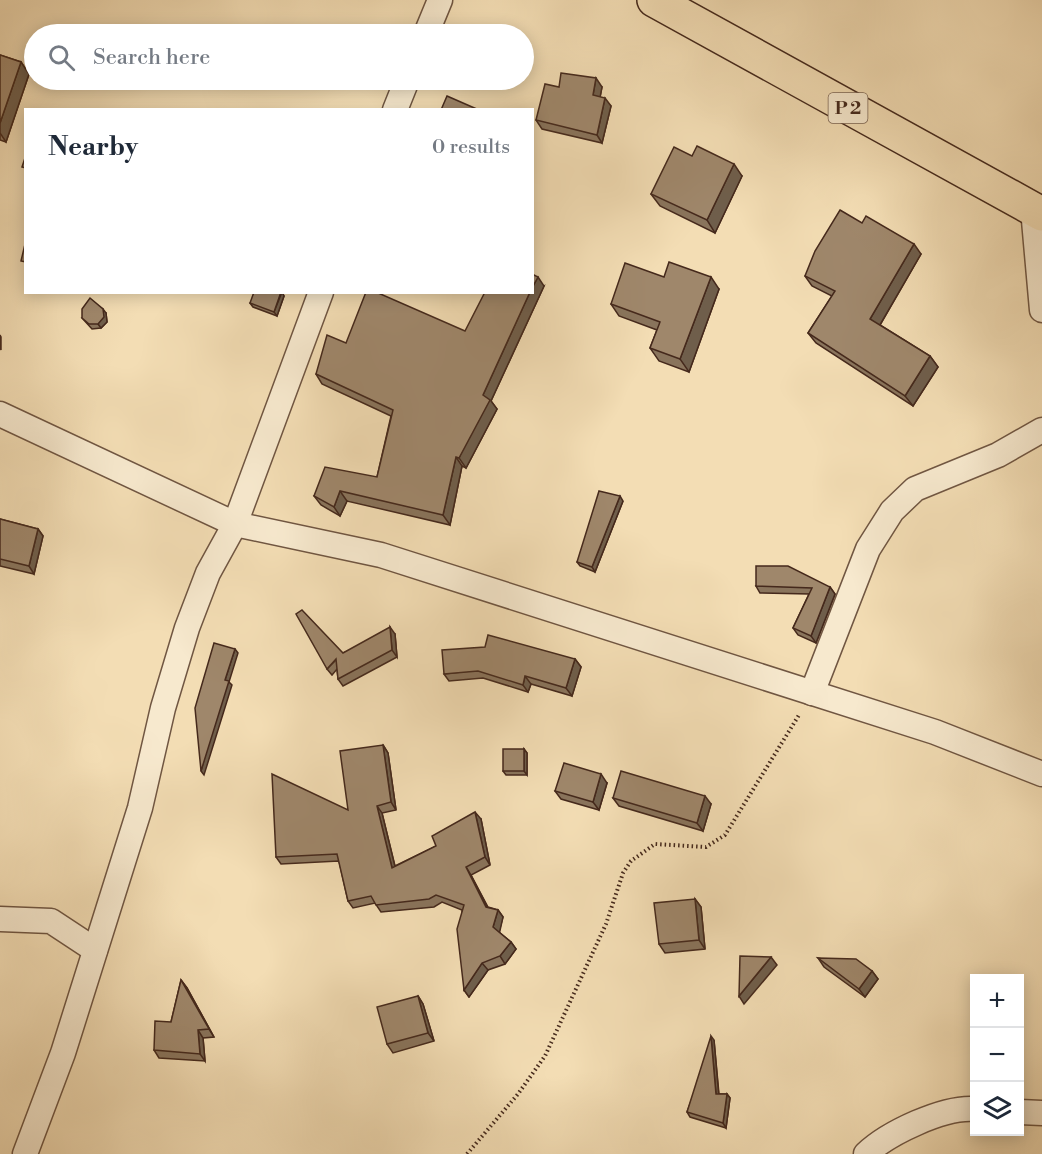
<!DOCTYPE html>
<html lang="en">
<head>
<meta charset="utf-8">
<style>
	body { margin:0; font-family:"Libre Bodoni",serif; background:#f6f6f7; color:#1f2937 }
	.controls { position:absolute; right:18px; bottom:18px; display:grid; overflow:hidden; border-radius:0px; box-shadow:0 3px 15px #0003 }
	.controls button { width:54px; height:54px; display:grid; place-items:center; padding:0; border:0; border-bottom:2px solid #e0e1e3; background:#fff; color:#1f2937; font:30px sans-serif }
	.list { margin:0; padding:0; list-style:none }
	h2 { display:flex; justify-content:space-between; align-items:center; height:78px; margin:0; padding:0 24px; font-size:26px }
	h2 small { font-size:20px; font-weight:400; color:#747a83 }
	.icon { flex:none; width:33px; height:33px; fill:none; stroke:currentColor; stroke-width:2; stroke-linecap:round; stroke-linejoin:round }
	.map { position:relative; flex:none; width:1042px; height:1154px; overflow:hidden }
	.search { position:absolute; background:#fff; box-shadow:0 3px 15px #0003; left:24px; top:24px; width:510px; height:66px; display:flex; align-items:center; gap:15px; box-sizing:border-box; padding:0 21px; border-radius:33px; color:#747a83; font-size:22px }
	.panel { position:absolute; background:#fff; box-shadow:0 3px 15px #0003; left:24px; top:108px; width:510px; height:186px; border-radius:0px }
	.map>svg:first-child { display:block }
</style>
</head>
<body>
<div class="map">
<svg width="1042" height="1154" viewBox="0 0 1042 1154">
	<rect width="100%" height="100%" fill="#f3ddb4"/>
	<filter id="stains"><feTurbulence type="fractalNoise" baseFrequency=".00333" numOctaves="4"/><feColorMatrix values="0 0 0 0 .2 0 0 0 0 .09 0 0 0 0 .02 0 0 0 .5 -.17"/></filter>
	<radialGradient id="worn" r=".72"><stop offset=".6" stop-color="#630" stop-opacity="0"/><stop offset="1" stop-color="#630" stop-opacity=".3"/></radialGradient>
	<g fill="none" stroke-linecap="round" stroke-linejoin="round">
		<!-- street casing -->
		<g stroke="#705642" stroke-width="27">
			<g id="street">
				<polyline points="426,34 440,0"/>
				<polyline points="395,110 407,80"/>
				<polyline points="1033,209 1042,310"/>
				<polyline points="0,414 235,524 381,555 935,732 1042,774"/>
				<polyline points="812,693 868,549 892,511 915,489 998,455 1042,430"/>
				<polyline points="0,919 51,921 95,950"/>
				<polyline points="1020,1112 1042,1113"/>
				<polyline points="25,1154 63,1053 140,808 163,708 187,628 208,573 235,524 321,292"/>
				<path d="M866,1154C888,1133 943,1107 974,1109"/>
			</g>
		</g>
		<!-- primary casing -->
		<g stroke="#45291c" stroke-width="36">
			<polyline id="primary" points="654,0 1042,214"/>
		</g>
		<!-- path -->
		<polyline stroke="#45291c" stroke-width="4" stroke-dasharray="1.5 3" stroke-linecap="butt" points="467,1154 518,1094 545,1056 606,924 623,873 631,861 655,844 706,847 725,835 799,715"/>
		<!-- street -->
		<use href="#street" stroke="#f7e9ce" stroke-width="24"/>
		<!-- primary -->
		<use href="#primary" stroke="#f3ddb4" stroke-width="33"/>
	</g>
	<!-- wall -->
	<g fill="#89745c" stroke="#45291c" stroke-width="1.5">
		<polygon points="0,55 21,62 29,74 6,142 0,140"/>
		<polygon points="559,87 602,87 600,97 611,106 602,143 542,129 536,120"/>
		<polygon points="692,156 742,176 715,233 660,206 651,194"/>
		<polygon points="862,223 921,254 880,325 930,356 938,367 913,406 816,343 808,333 832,296 812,286 805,276"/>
		<polygon points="664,277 719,289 689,372 659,361 650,348 657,330 619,316 611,304"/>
		<polygon points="544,286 491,401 497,409 466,468 462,466 450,525 347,501 340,516 321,505 314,496 377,477 391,416 322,384 316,374 346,343 465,331"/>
		<polygon points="282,292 284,296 277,316 253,307 250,303"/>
		<polygon points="106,313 107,322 101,328 92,329 82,318"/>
		<polygon points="623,501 595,572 580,566 577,562"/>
		<polygon points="0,519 38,529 43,536 34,574 0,566"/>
		<polygon points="756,586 830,587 835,594 816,643 798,635 793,628 809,594 760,593"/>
		<polygon points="395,634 397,657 343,686 338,679 337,669 332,675 327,669 343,653"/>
		<polygon points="575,659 581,667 572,696 531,684 528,692 483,678 449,681 444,674"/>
		<polygon points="383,745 388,753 396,810 382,813 395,866 436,846 481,819 490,865 471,875 488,907 498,910 503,917 499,932 511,942 516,949 505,964 488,970 469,997 464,990 462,910 442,902 434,907 381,912 375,903 353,908 348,901 339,861 281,864 276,857 348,810"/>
		<polygon points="524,749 527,753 527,775 506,775 503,771"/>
		<polygon points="607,783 599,810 561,799 555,791"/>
		<polygon points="613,798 711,804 703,831 619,806"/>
		<polygon points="695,899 701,907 705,949 665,953 659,944"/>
		<polygon points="818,958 872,971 878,979 865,997 824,967"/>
		<polygon points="181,980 187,988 214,1037 203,1038 205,1061 159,1058 154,1050 171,1022"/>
		<polygon points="418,996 423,1004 434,1041 393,1053 387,1044"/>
		<polygon points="714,1040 719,1094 727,1094 730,1098 726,1128 690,1117 687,1112"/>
	</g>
	<!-- shaded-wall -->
	<g fill="#6f5e4b" stroke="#45291c" stroke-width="1.5">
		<polygon points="21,62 29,74 6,142 0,133 0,123"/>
		<polygon points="596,78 602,87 599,103 593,95"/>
		<polygon points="605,98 611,106 602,143 597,135"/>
		<polygon points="734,164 742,176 715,233 707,220"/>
		<polygon points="914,244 921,254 877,330 870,319"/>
		<polygon points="538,277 544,286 491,401 497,409 466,468 459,458 483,395 530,292 532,292 532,288"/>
		<polygon points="711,277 719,289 689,372 680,359"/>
		<polygon points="282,292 284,296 277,316 274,312"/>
		<polygon points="103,309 106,313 107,322 101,328 98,324"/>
		<polygon points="0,335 1,337 1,350 0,348"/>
		<polygon points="930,356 938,367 913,406 905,396"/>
		<polygon points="456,457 462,466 450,525 443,515"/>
		<polygon points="340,491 347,501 340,516 334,507"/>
		<polygon points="620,496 623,501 595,572 592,567"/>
		<polygon points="38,529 43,536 34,574 29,566"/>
		<polygon points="830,587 835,594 816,643 811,636"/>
		<polygon points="390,627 395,634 397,657 392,650"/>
		<polygon points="235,649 238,653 229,682 232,685 204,775 201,771 225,680"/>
		<polygon points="575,659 581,667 572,696 566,688"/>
		<polygon points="525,676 531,684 528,692 523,685"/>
		<polygon points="383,745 388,753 396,810 391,802"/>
		<polygon points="524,749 527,753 527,775 524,771"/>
		<polygon points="601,774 607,783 599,810 593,802"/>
		<polygon points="705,796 711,804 703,831 697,823"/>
		<polygon points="377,806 382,813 397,875 392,868"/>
		<polygon points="475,812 481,819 490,865 485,857"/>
		<polygon points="466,867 471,875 491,914 486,907"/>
		<polygon points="695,899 701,907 705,949 699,940"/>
		<polygon points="498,910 503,917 499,935 493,927"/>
		<polygon points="511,942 516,949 505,964 500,956"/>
		<polygon points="771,957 777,965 744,1004 739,996"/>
		<polygon points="482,963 488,970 469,997 464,990"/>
		<polygon points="872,971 878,979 865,997 859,989"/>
		<polygon points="181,980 187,988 214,1037 209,1029"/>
		<polygon points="418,996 423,1004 434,1041 428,1033"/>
		<polygon points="198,1030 203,1038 205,1061 200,1054"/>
		<polygon points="711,1036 714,1040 719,1098 716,1094"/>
		<polygon points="727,1094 730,1098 726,1128 723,1123"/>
	</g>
	<!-- building -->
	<g fill="#9f876b" stroke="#45291c" stroke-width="1.5">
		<polygon points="0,55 21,62 0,123"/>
		<polygon points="561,73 596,78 593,95 605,98 597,135 536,120 545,84 559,87"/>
		<polygon points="447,96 479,110 441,110"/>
		<polygon points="697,146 734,164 707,220 651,194 674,147 692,156"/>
		<polygon points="26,155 26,168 22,167"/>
		<polygon points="840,210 862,223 866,216 914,244 870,319 930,356 905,396 808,333 835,291 805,276 815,251"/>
		<polygon points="26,240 26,262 21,261"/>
		<polygon points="669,262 711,277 680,359 650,348 660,322 611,304 625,263 664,277"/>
		<polygon points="532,274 538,277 532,288"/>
		<polygon points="254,292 281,292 274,312 250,303"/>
		<polygon points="366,292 376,292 465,331 485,292 530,292 483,395 490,400 459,458 456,457 443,515 340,491 334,507 314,496 325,467 377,477 393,410 316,374 327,335 346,343"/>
		<polygon points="90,298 103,309 104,317 98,324 89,324 82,318 82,309"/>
		<polygon points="599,491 620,496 592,567 577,562"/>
		<polygon points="0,519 38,529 29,566 0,559"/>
		<polygon points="756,566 788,566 830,587 811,636 793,628 812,588 756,586"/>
		<polygon points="302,610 343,653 390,627 392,650 338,679 336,659 327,669 296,614"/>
		<polygon points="488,635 575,659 566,688 525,676 523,685 478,671 444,674 442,650 485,647"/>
		<polygon points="214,643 235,649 225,680 229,681 201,771 195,708"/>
		<polygon points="383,745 391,802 377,806 392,868 436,846 432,836 475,812 485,857 466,867 486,907 498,910 493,927 511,942 500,956 482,963 464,990 457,929 464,905 436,895 429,899 376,905 371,896 348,901 337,854 276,857 272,774 348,810 340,751"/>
		<rect x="503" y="749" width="21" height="22"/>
		<polygon points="564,763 601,774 593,802 555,791"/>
		<polygon points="621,771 705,796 697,823 613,798"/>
		<polygon points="695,899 699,940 659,944 654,903"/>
		<polygon points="740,956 771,957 739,996"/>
		<polygon points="818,958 856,959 872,971 859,989"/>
		<polygon points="181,980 209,1029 198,1030 200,1054 154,1050 155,1021 171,1022"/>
		<polygon points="418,996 428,1033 387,1044 377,1007"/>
		<polygon points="711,1036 716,1094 727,1094 723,1123 687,1112"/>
	</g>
	<g text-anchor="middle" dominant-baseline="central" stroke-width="5" stroke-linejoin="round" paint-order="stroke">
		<!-- shield labels -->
		<rect fill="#f7e9ce" stroke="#7a6351" stroke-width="1.5" x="828.5" y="93" width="39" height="30" rx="4.5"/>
		<g font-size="18" font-weight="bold" fill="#45291c">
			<text x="848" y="108">P 2</text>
		</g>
	</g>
	<rect width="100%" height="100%" filter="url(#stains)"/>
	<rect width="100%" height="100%" fill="url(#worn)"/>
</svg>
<div class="controls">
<button>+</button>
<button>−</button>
<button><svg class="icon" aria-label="layers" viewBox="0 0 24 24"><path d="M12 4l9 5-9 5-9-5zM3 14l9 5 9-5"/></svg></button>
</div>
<div class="search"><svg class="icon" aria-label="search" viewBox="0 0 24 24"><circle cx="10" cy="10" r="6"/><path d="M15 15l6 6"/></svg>Search here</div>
<section class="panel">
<h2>Nearby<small>0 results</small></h2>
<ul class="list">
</ul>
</section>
</div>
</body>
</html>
